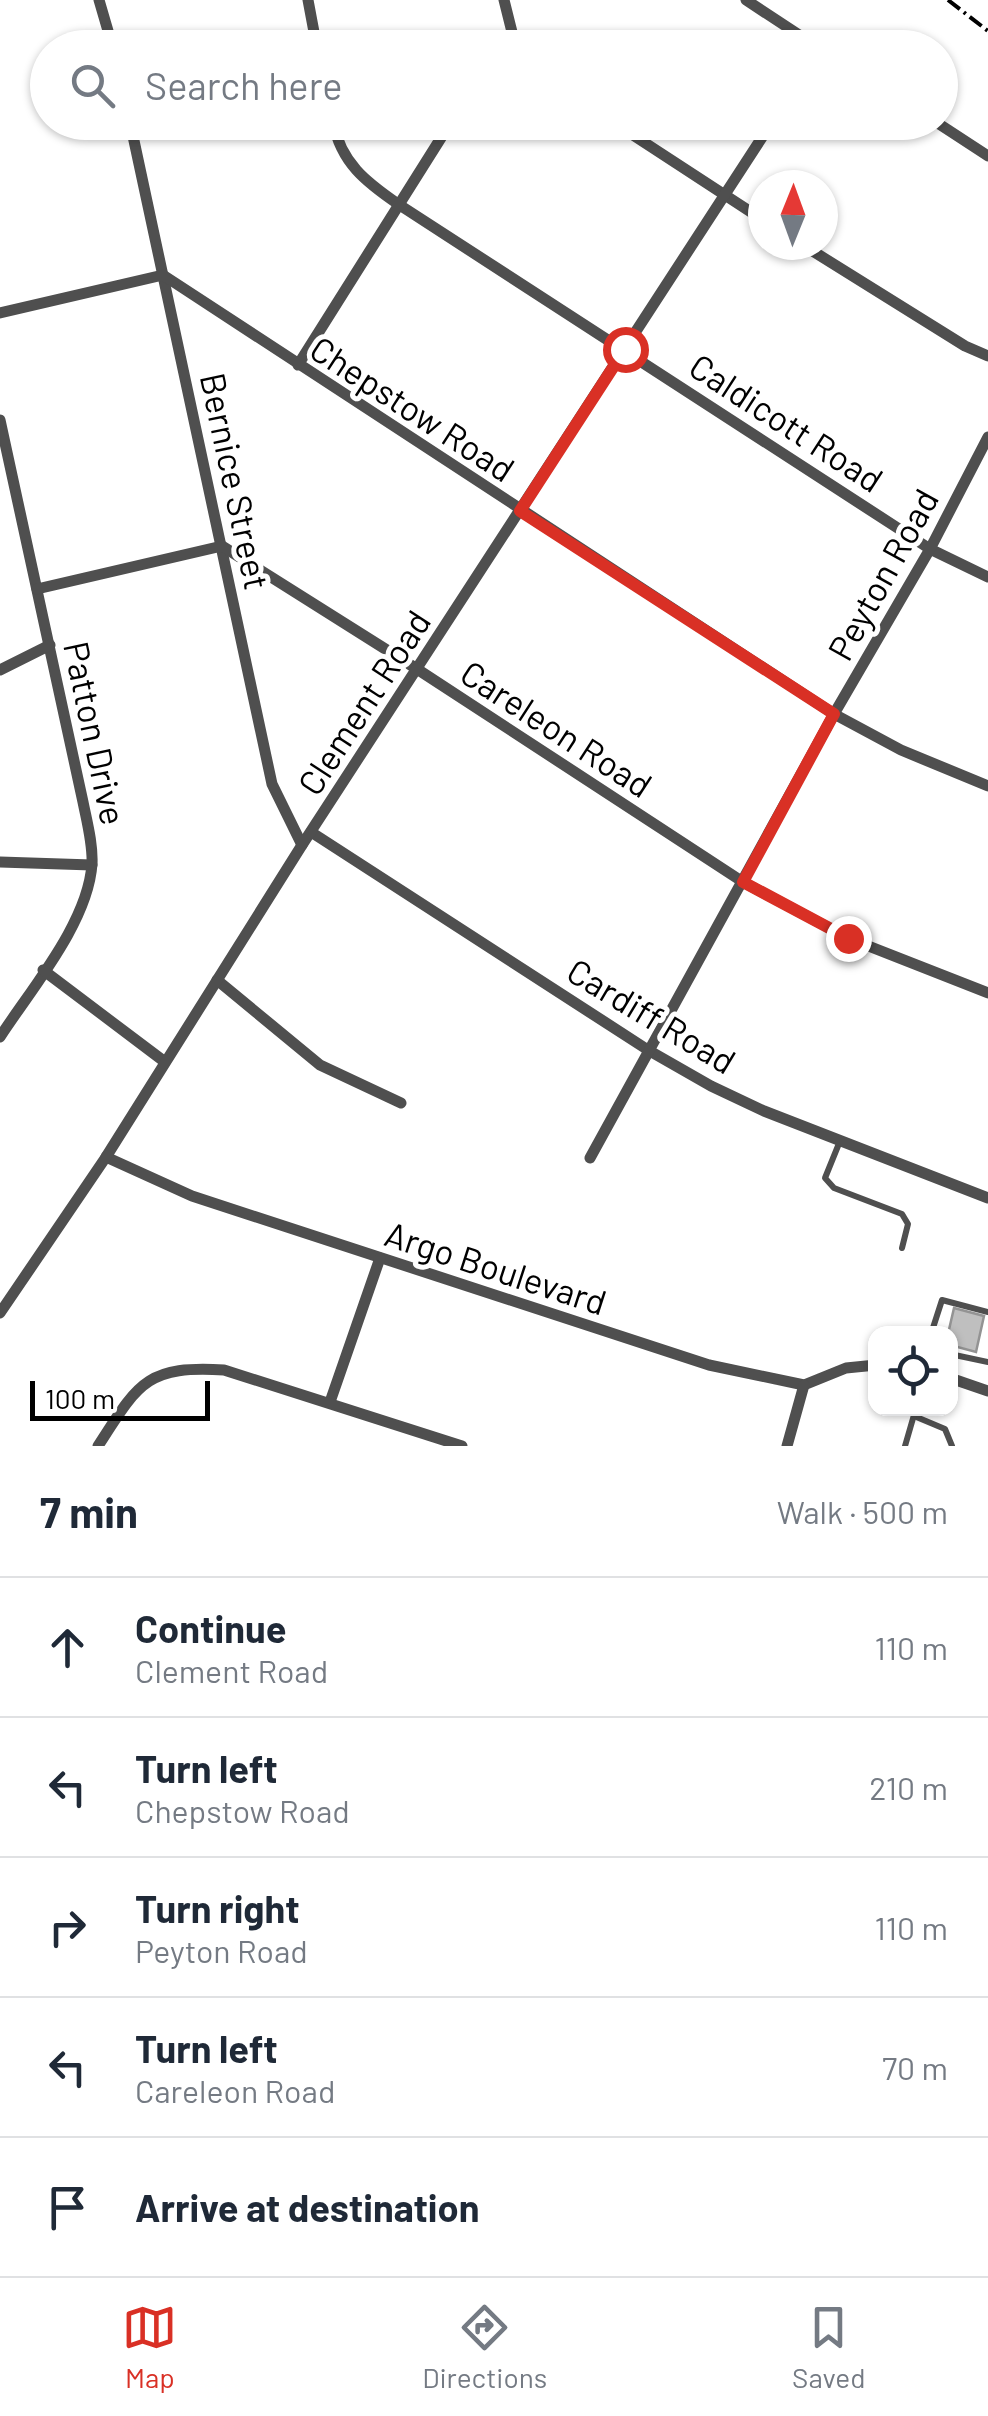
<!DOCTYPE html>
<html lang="en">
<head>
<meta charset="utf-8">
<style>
	body { margin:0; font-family:Barlow,sans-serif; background:#f2f2f3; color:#1f2937 }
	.controls { position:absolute; right:30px; bottom:30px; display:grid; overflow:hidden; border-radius:20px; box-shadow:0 2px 8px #0004 }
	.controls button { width:90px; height:90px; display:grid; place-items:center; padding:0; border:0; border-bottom:2px solid #e0e1e3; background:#fff; color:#1f2937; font:50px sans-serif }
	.compass { position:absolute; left:748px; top:170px; width:90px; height:90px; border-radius:50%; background:#fff; box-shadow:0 2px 8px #0004; rotate:1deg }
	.scale { position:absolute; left:30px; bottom:25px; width:180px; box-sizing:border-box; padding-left:10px; border:5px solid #000; border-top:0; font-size:28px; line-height:35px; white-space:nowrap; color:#000; -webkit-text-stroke:8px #fff; paint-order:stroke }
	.stop { position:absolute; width:30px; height:30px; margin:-22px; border:8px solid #d93025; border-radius:50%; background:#fff }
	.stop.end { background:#d93025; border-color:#fff; box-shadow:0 2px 10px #0008 }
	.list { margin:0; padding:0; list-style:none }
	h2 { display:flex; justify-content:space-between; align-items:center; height:130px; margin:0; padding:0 40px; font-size:42px }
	h2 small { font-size:32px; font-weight:400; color:#747a83 }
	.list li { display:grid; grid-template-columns:65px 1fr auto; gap:30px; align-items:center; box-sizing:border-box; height:140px; padding:0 40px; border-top:2px solid #e0e1e3 }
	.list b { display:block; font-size:38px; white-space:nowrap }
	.list p { margin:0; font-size:32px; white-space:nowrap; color:#747a83 }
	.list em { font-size:32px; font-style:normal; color:#747a83 }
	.icon { flex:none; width:55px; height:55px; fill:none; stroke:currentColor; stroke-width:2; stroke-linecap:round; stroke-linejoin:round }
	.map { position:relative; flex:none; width:988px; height:1446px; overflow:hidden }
	.search { position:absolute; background:#fff; box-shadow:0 2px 8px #0004; left:30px; right:30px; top:30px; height:110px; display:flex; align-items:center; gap:25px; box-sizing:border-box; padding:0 35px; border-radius:55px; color:#747a83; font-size:38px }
	.sheet { height:830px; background:#fff }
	nav { display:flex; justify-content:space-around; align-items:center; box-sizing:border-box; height:140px; border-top:2px solid #e0e1e3; background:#fff; font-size:28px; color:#747a83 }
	nav a { display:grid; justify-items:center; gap:5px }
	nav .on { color:#d93025 }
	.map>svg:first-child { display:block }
</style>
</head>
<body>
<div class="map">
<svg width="988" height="1446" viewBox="0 0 988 1446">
	<rect width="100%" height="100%" fill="#fff"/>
	<!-- building -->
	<polygon fill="#bfbfbf" stroke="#939393" stroke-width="2.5" points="954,1308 984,1316 976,1352 950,1345 948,1334"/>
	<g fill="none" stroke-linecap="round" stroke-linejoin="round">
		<!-- lane -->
		<g stroke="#4f4f4f" stroke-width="6">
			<polyline points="840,1141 825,1178 834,1188 902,1214 908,1224 902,1248"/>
			<polyline points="931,1334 942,1300 988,1312"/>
			<polyline points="950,1354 988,1362"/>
			<polyline points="914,1416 945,1429 952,1446"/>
			<polyline points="905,1446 916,1408"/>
		</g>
		<!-- street -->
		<g stroke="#4f4f4f" stroke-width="11">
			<polyline points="99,0 113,48"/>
			<polyline points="308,0 317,48"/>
			<polyline points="504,0 516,48"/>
			<polyline points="746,0 819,48"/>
			<polyline points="130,122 272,784 302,845"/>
			<path d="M333,122C341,163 366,182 398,204L930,549L988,577"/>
			<polyline points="613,122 763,220"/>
			<polyline points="936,122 988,156"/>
			<polyline points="803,245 965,346 988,356"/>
			<polyline points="0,313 163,275 834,714 901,750 988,786"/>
			<polyline points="298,365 451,122"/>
			<path d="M0,420L83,802C87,822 93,844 92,864C88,923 31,989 0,1037"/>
			<polyline points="37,589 222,546 417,669 743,882 848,938 988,993"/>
			<polyline points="0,670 50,645"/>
			<polyline points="311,832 648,1050 711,1086 764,1111 988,1198"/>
			<polyline points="0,862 92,865"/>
			<polyline points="43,970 165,1062"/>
			<polyline points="217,980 320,1065 401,1103"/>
			<polyline points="106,1157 192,1196 709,1365 804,1385 846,1368 876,1365"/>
			<polyline points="590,1158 834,714 930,549 988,437"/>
			<polyline points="0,1313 106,1157 302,845 772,122"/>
			<polyline points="950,1378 988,1391"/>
			<polyline points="330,1402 380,1258"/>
			<path d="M98,1446C138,1384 146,1365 224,1370L462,1446"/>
			<polyline points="787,1446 804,1385"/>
		</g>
		<!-- rail -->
		<polyline stroke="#000" stroke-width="4" stroke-dasharray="15 5 2.5 5" stroke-linecap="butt" points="948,0 988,31"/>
	</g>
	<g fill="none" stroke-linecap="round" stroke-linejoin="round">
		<!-- route -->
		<polyline stroke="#d93025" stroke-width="12" points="625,349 520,511 834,714 743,882 848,938"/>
	</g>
	<g text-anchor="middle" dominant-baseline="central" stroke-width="10" stroke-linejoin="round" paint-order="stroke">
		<!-- street labels -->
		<g font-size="35" fill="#000" stroke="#fff">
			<text transform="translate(413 408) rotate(33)">Chepstow Road</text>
			<text transform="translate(787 422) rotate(33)">Caldicott Road</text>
			<text transform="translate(236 481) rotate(78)">Bernice Street</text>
			<text transform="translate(882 574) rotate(-61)">Peyton Road</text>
			<text transform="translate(363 702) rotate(-57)">Clement Road</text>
			<text transform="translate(557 728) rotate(33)">Careleon Road</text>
			<text transform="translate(96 733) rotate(78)">Patton Drive</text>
			<text transform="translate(652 1015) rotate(31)">Cardiff Road</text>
			<text transform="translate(496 1267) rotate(18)">Argo Boulevard</text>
		</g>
	</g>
</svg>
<div class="controls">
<button><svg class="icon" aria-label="locate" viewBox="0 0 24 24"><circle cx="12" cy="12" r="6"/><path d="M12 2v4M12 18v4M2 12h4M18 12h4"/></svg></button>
</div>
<svg class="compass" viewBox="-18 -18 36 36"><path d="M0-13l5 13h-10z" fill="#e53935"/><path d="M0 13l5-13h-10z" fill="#747a83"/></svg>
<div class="scale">100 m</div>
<div class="stop" style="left:625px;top:349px"></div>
<div class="stop end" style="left:848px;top:938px"></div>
<div class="search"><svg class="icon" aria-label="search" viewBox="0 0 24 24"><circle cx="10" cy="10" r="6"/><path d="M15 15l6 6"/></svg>Search here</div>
</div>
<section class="sheet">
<h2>7 min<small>Walk · 500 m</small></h2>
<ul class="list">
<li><svg class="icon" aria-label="ahead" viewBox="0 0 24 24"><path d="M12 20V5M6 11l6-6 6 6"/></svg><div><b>Continue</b><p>Clement Road</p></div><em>110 m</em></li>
<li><svg class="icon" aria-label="left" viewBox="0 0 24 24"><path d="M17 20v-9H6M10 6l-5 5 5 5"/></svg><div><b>Turn left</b><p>Chepstow Road</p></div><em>210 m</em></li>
<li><svg class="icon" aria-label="right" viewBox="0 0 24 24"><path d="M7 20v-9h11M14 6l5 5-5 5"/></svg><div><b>Turn right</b><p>Peyton Road</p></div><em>110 m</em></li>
<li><svg class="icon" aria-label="left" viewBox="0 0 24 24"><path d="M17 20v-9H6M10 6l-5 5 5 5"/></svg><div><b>Turn left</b><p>Careleon Road</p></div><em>70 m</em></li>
<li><svg class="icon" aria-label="arrive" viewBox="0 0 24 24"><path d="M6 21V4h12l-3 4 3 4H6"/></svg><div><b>Arrive at destination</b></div></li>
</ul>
</section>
<nav>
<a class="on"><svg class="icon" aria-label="map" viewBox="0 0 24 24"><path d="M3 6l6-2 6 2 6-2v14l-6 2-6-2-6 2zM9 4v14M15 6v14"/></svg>Map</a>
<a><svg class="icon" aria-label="directions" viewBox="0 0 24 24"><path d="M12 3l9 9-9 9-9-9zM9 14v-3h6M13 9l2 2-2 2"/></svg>Directions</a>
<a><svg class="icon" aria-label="saved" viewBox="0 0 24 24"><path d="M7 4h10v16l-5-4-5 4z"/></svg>Saved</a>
</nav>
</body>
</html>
